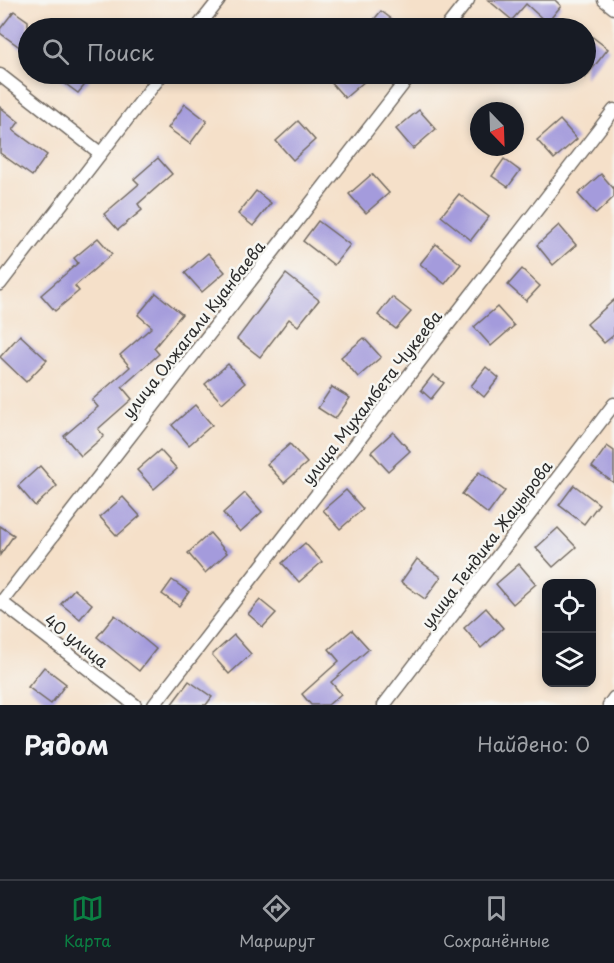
<!DOCTYPE html>
<html lang="ru">
<head>
<meta charset="utf-8">
<style>
	body { margin:0; font-family:"Playpen Sans",sans-serif; background:#242831; color:#f1f3f6 }
	.controls { position:absolute; right:18px; bottom:18px; display:grid; overflow:hidden; border-radius:12px; box-shadow:0 3px 9px #0003 }
	.controls button { width:54px; height:54px; display:grid; place-items:center; padding:0; border:0; border-bottom:2px solid #363941; background:#171b24; color:#f1f3f6; font:30px sans-serif }
	.compass { position:absolute; left:470px; top:102px; width:54px; height:54px; border-radius:50%; background:#171b24; box-shadow:0 3px 9px #0003; rotate:157deg }
	.list { margin:0; padding:0; list-style:none }
	h2 { display:flex; justify-content:space-between; align-items:center; height:78px; margin:0; padding:0 24px; font-size:26px }
	h2 small { font-size:20px; font-weight:400; color:#9ea1a6 }
	.icon { flex:none; width:33px; height:33px; fill:none; stroke:currentColor; stroke-width:2; stroke-linecap:round; stroke-linejoin:round }
	.map { position:relative; flex:none; width:614px; height:705px; overflow:hidden }
	.search { position:absolute; background:#171b24; box-shadow:0 3px 9px #0003; left:18px; right:18px; top:18px; height:66px; display:flex; align-items:center; gap:15px; box-sizing:border-box; padding:0 21px; border-radius:33px; color:#9ea1a6; font-size:22px }
	.sheet { height:174px; background:#171b24 }
	nav { display:flex; justify-content:space-around; align-items:center; box-sizing:border-box; height:84px; border-top:2px solid #363941; background:#171b24; font-size:16px; color:#9ea1a6 }
	nav a { display:grid; justify-items:center; gap:3px }
	nav .on { color:#0b8043 }
	.map>svg:first-child { display:block }
</style>
</head>
<body>
<div class="map">
<svg width="614" height="705" viewBox="0 0 614 705">
	<rect width="100%" height="100%" fill="#f6f6f2"/>
	<filter id="ink" filterUnits="userSpaceOnUse"><feTurbulence type="fractalNoise" baseFrequency=".0167" numOctaves="2"/><feDisplacementMap in="SourceGraphic" scale="12" xChannelSelector="R" yChannelSelector="G"/><feConvolveMatrix kernelMatrix="1 2 1 2 8 2 1 2 1" color-interpolation-filters="sRGB"/></filter>
	<filter id="wash" filterUnits="userSpaceOnUse"><feTurbulence type="fractalNoise" baseFrequency=".008" numOctaves="4" result="noise"/><feDisplacementMap in="SourceGraphic" scale="24" xChannelSelector="R" yChannelSelector="G"/><feGaussianBlur stdDeviation="1.35" result="paint"/><feColorMatrix in="noise" values="0 0 0 0 0 0 0 0 0 0 0 0 0 0 0 0 0 1.4 0 .05"/><feComposite in="paint" operator="in"/></filter>
	<g filter="url(#wash)">
		<rect width="100%" height="100%" fill="#f5e0c9"/>
		<g id="blocks">
			<!-- building -->
			<g fill="#a49bdc">
				<polygon points="488,0 555,0 561,6 547,23 526,4 512,20"/>
				<polygon points="14,11 28,21 28,38 21,48 0,33 0,29"/>
				<polygon points="381,11 404,28 367,28"/>
				<polygon points="590,35 608,49 585,78 585,42"/>
				<polygon points="52,74 94,74 78,93"/>
				<polygon points="334,74 373,74 345,98 328,79"/>
				<polygon points="185,104 207,121 190,144 168,128"/>
				<polygon points="0,107 19,122 13,130 47,155 32,176 0,153"/>
				<polygon points="419,110 436,129 413,149 396,129"/>
				<polygon points="560,120 577,139 554,159 537,140"/>
				<polygon points="298,121 315,140 293,160 276,141"/>
				<polygon points="158,158 172,174 138,204 142,210 118,230 104,214 139,184 134,179"/>
				<polygon points="504,159 520,171 508,187 492,176"/>
				<polygon points="372,174 389,193 366,213 349,194"/>
				<polygon points="601,174 614,189 614,197 596,214 578,194"/>
				<polygon points="256,191 271,203 253,226 238,214"/>
				<polygon points="459,194 489,217 471,240 441,216"/>
				<polygon points="318,221 350,245 334,265 303,241"/>
				<polygon points="559,225 576,245 553,265 537,245"/>
				<polygon points="98,238 112,254 75,286 79,291 55,311 41,295 78,263 74,258"/>
				<polygon points="436,244 461,264 445,284 420,264"/>
				<polygon points="208,253 225,272 202,292 185,273"/>
				<polygon points="522,269 540,286 526,301 508,285"/>
				<polygon points="286,274 319,300 298,326 289,319 260,357 237,339"/>
				<polygon points="156,293 182,314 154,348 159,354 122,387 132,399 98,429 104,436 81,456 64,436 98,407 92,400 130,367 120,355 152,327 138,315"/>
				<polygon points="392,297 411,312 396,329 378,315"/>
				<polygon points="614,300 614,335 604,343 587,324"/>
				<polygon points="497,307 514,326 491,346 474,327"/>
				<polygon points="20,335 47,360 26,382 0,357"/>
				<polygon points="364,338 381,357 358,377 341,357"/>
				<polygon points="228,364 245,383 222,403 205,384"/>
				<polygon points="486,367 499,378 484,397 471,386"/>
				<polygon points="433,375 444,383 431,399 421,390"/>
				<polygon points="332,387 350,398 335,419 318,408"/>
				<polygon points="195,405 212,425 189,445 172,425"/>
				<polygon points="393,432 410,451 388,471 371,452"/>
				<polygon points="290,444 307,463 284,483 267,464"/>
				<polygon points="607,446 614,451 614,483 592,467"/>
				<polygon points="160,450 177,469 154,489 137,470"/>
				<polygon points="40,466 57,486 35,506 18,486"/>
				<polygon points="479,472 505,491 488,514 462,494"/>
				<polygon points="574,485 599,504 584,524 559,505"/>
				<polygon points="346,490 363,509 340,529 323,510"/>
				<polygon points="245,493 262,512 240,532 223,513"/>
				<polygon points="123,497 140,516 117,536 100,517"/>
				<polygon points="0,526 14,535 0,555"/>
				<polygon points="558,528 576,547 553,567 536,548"/>
				<polygon points="210,533 227,553 205,573 188,553"/>
				<polygon points="305,543 322,562 299,582 282,563"/>
				<polygon points="417,559 441,577 425,599 401,582"/>
				<polygon points="519,564 536,584 513,604 496,584"/>
				<polygon points="172,580 189,592 179,606 162,594"/>
				<polygon points="74,589 92,604 80,619 61,604"/>
				<polygon points="260,600 276,613 263,627 248,614"/>
				<polygon points="486,608 503,628 481,648 464,628"/>
				<polygon points="115,615 156,649 139,671 97,637"/>
				<polygon points="352,630 369,649 331,682 341,694 328,705 311,705 302,694 339,661 329,649"/>
				<polygon points="234,635 251,654 229,674 212,655"/>
				<polygon points="44,667 66,684 51,704 28,687"/>
				<polygon points="189,681 212,697 206,705 171,705"/>
			</g>
		</g>
	</g>
	<g filter="url(#ink)">
		<use href="#blocks" fill-opacity="0" stroke="#726a62" stroke-width="1.5"/>
		<g fill="none" stroke-linecap="round" stroke-linejoin="round">
			<!-- minor casing -->
			<g stroke="#726a62" stroke-width="15">
				<g id="minor">
					<polyline points="604,0 614,8"/>
					<polyline points="197,28 219,0"/>
					<polyline points="446,28 468,0"/>
					<polyline points="0,75 100,153"/>
					<polyline points="0,284 162,74"/>
					<polyline points="0,601 135,705"/>
					<polyline points="0,604 411,74"/>
					<polyline points="154,705 614,110"/>
					<polyline points="384,705 614,404"/>
					<polyline points="609,705 614,698"/>
				</g>
			</g>
			<!-- minor -->
			<use href="#minor" stroke="#fff" stroke-width="12"/>
		</g>
	</g>
	<g text-anchor="middle" dominant-baseline="central" stroke-width="5" stroke-linejoin="round" paint-order="stroke">
		<!-- street labels -->
		<g font-size="16" fill="#2b2b2b" stroke="#f6f6f2">
			<text transform="translate(193 329) rotate(-52)">улица Олжагали Куанбаева</text>
			<text transform="translate(371 397) rotate(-52)">улица Мухамбета Чукеева</text>
			<text transform="translate(486 544) rotate(-53)">улица Тендика Жауырова</text>
			<text transform="translate(77 640) rotate(38)">40 улица</text>
		</g>
	</g>
</svg>
<div class="controls">
<button><svg class="icon" aria-label="locate" viewBox="0 0 24 24"><circle cx="12" cy="12" r="6"/><path d="M12 2v4M12 18v4M2 12h4M18 12h4"/></svg></button>
<button><svg class="icon" aria-label="layers" viewBox="0 0 24 24"><path d="M12 4l9 5-9 5-9-5zM3 14l9 5 9-5"/></svg></button>
</div>
<svg class="compass" viewBox="-18 -18 36 36"><path d="M0-13l5 13h-10z" fill="#e53935"/><path d="M0 13l5-13h-10z" fill="#9ea1a6"/></svg>
<div class="search"><svg class="icon" aria-label="search" viewBox="0 0 24 24"><circle cx="10" cy="10" r="6"/><path d="M15 15l6 6"/></svg>Поиск</div>
</div>
<section class="sheet">
<h2>Рядом<small>Найдено: 0</small></h2>
<ul class="list">
</ul>
</section>
<nav>
<a class="on"><svg class="icon" aria-label="map" viewBox="0 0 24 24"><path d="M3 6l6-2 6 2 6-2v14l-6 2-6-2-6 2zM9 4v14M15 6v14"/></svg>Карта</a>
<a><svg class="icon" aria-label="directions" viewBox="0 0 24 24"><path d="M12 3l9 9-9 9-9-9zM9 14v-3h6M13 9l2 2-2 2"/></svg>Маршрут</a>
<a><svg class="icon" aria-label="saved" viewBox="0 0 24 24"><path d="M7 4h10v16l-5-4-5 4z"/></svg>Сохранённые</a>
</nav>
</body>
</html>
